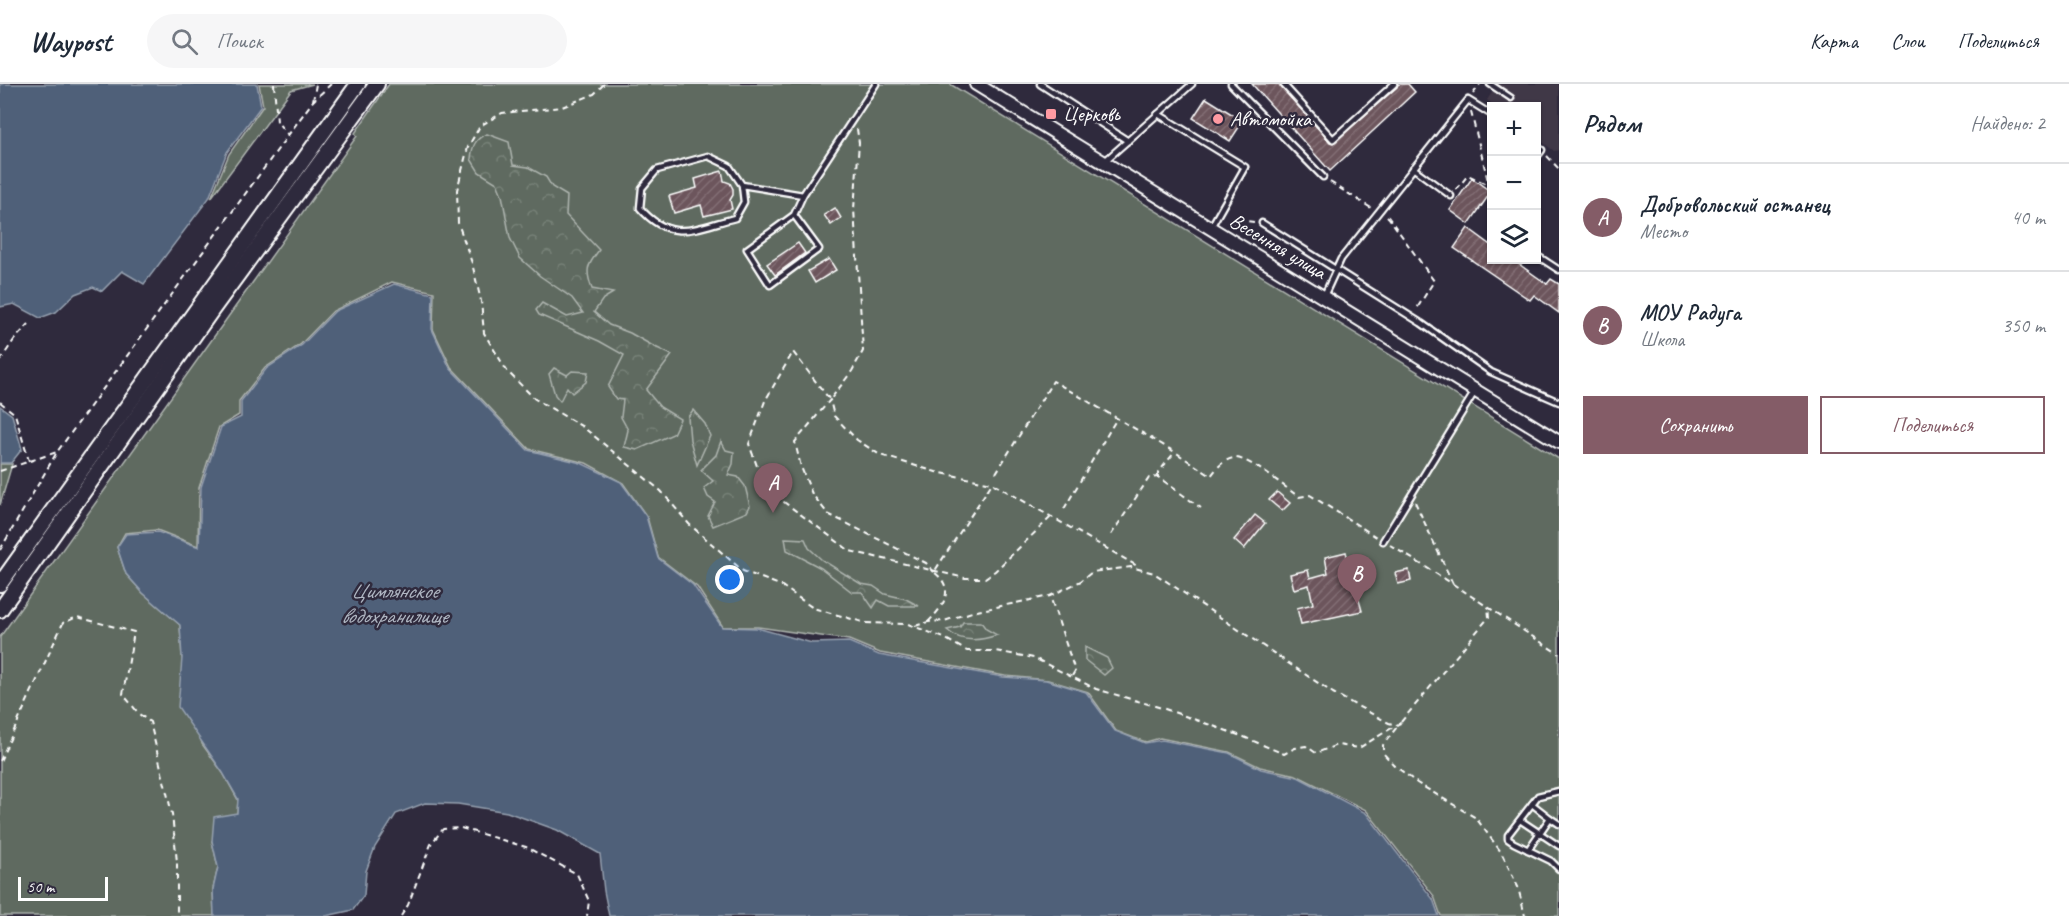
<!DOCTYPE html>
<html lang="ru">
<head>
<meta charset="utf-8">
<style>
	body { margin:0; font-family:Caveat,sans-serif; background:#f6f6f7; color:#1f2937 }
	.controls { position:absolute; right:18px; top:18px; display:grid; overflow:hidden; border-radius:0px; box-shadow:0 2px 4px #0004 }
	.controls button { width:54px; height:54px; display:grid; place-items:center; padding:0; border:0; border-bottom:2px solid #e0e1e3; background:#fff; color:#1f2937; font:30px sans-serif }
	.scale { position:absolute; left:18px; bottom:15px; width:90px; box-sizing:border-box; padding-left:6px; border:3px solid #fff; border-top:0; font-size:16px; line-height:21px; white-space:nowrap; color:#fff; -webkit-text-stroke:4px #2f2a3d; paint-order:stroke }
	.you { position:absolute; left:730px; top:496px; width:21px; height:21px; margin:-15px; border:4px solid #fff; border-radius:50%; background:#1a73e8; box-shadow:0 0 0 9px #1a73e833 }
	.badge { display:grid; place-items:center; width:39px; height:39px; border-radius:50%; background:#845c67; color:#fff; font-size:20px; font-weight:700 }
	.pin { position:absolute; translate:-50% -50px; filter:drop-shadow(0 2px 3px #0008) }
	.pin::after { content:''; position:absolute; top:32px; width:21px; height:18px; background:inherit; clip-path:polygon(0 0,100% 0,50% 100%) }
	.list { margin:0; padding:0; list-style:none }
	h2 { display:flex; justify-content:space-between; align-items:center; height:78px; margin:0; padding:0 24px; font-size:26px }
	h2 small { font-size:20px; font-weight:400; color:#747a83 }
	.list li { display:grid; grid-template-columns:39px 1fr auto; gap:18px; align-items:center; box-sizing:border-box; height:108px; padding:0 24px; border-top:2px solid #e0e1e3 }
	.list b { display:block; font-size:22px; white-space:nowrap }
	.list p { margin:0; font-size:20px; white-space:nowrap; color:#747a83 }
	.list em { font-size:20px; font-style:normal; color:#747a83 }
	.actions { display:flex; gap:12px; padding:18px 24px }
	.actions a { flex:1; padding:14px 0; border:2px solid #845c67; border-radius:0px; text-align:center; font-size:21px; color:#845c67 }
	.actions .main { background:#845c67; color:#fff }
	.icon { flex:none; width:33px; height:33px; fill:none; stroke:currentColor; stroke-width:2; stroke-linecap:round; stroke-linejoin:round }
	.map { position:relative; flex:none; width:1559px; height:832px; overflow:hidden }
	header { display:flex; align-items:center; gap:36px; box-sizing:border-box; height:84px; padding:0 30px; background:#fff; border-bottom:2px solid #e0e1e3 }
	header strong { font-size:28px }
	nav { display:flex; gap:33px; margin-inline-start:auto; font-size:21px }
	.search { width:420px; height:54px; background:#f6f6f7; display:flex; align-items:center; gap:15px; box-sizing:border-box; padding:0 21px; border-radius:33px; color:#747a83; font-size:22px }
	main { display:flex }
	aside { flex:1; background:#fff }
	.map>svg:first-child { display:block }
</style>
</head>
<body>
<header>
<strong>Waypost</strong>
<div class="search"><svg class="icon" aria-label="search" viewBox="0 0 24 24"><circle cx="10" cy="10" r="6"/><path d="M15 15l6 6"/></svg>Поиск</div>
<nav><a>Карта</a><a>Слои</a><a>Поделиться</a></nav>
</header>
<main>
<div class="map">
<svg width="1559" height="832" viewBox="0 0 1559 832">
	<defs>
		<pattern id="forest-crowns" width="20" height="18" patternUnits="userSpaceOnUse" patternTransform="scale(1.5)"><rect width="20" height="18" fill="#5f6b60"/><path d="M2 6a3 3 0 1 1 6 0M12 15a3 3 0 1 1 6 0" fill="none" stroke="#778178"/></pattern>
		<pattern id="building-hatch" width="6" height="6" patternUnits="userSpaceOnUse" patternTransform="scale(1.5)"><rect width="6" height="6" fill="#6c555b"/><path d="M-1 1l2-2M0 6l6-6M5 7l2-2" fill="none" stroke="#826e74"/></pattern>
	</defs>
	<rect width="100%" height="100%" fill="#2f2a3d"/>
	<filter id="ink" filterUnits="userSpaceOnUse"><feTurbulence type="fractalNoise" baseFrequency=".0167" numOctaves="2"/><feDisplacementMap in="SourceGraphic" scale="12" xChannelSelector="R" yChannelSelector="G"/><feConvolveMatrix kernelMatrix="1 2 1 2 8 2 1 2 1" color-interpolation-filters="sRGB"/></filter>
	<g filter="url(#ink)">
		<!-- built -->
		<polygon fill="#413746" points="1498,0 1559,0 1559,66 1554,67 1537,54 1536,22 1495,22 1487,16"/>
		<!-- green -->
		<g fill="#5f6b60" stroke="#afb5b0" stroke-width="1.5">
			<polygon points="259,0 313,0 291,6 211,114 229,70 263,22"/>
			<polygon points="389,0 950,0 1559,375 1559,832 1441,832 1434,812 1366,726 1296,691 1260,683 1229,668 1160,654 1146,658 1134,654 1116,647 1088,608 1048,596 1005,592 880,569 849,556 758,543 723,543 697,503 658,473 647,433 623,399 586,379 529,365 451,283 433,245 434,208 392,198 333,227 301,260 265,284 239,317 239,331 219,343 199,404 198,462 157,446 125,449 117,463 126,490 143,509 180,541 182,574 202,660 223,689 238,716 237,729 212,757 218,783 213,805 214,832 0,832 0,553 357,52 355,49"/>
			<polygon points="0,380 12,380 0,421"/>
		</g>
		<!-- forest -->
		<g fill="url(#forest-crowns)" stroke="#afb5b0" stroke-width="1.5">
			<path d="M487,50L509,58L513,81L528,83L546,93L552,103L567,112L566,131L599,166C587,182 585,186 592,205L613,209L603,215L594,228L609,241L630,249L653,262L672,271L646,306L660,323L680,335L673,350L637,366L624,363L628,346L621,333L623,316L616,315L608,303L624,271L599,257L539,231L536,226L542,219L567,233L583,229L572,214L540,192L520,174L510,154L502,111L497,99L479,88L471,75C472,63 475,54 487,50Z"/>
			<polygon points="554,284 567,291 572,287 588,288 586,298 572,309 567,303 560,317 555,311 549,290"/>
			<polygon points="693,326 705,340 710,352 697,381 690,356 688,333"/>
			<polygon points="721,357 726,366 734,368 733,380 728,391 738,393 745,402 750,422 747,428 713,442 708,432 715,418 708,413 704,404 713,397 701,386 716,371"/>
			<polygon points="785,454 805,455 809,464 822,476 861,500 873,502 885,510 906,515 919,522 889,522 878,516 873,524 862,508 852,508 821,484 787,466"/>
			<path d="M963,538H981L986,545L997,551C980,557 961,559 947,546L960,543Z"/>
			<polygon points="1085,563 1107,574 1112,584 1104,591 1085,576"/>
		</g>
		<!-- water -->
		<g fill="#4f6079" stroke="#95a0af" stroke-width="1.5">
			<polygon points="0,0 257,0 261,22 227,68 209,114 144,200 122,187 102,207 93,203 75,210 56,228 40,234 14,220 0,223"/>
			<polygon points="394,200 433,210 432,245 450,284 528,366 581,379 621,398 646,432 658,474 693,501 722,543 757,544 812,559 849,558 879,571 1003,593 1046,596 1086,608 1115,647 1145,659 1162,656 1229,669 1261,685 1298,693 1366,729 1433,815 1439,832 609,832 604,807 600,770 557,746 507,728 458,720 425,719 396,730 375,763 366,787 364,811 353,826 326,832 214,832 213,805 218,783 212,757 214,733 237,729 238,715 223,689 178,623 182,574 180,541 143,509 126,490 117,463 126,450 158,448 199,463 201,403 221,343 241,333 241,317 267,284 302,261 335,227"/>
			<polygon points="0,322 12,331 22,365 11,379 0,379"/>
		</g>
		<!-- building -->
		<g fill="url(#building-hatch)" stroke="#fff" stroke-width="1.5">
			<polygon points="1252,0 1279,0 1330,58 1333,59 1397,3 1398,0 1408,0 1415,8 1330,87"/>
			<polygon points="1206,14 1243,37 1230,57 1193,34"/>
			<polygon points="722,87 724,97 730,99 733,105 733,111 730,116 732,125 704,132 701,121 674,129 669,112 697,104 695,95"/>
			<polygon points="1472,94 1491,108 1469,140 1450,126"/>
			<polygon points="835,124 841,134 831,141 824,131"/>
			<polygon points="1468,144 1491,161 1491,176 1513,176 1547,200 1551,195 1559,200 1559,229 1534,211 1530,216 1454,164"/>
			<polygon points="798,159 805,169 775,191 767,180"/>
			<polygon points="829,175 836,186 815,199 808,187"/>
			<polygon points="1277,408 1290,419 1282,427 1269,416"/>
			<polygon points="1255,431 1265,439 1244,465 1234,456"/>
			<polygon points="1346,468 1362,527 1301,540 1297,524 1313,520 1309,501 1294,505 1290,490 1308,486 1310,494 1328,489 1325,473"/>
			<polygon points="1409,486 1411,497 1398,500 1395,489"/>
		</g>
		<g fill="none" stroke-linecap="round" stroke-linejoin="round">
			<!-- service casing -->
			<g stroke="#fff" stroke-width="9">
				<g id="service">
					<polyline points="1040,0 1128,57"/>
					<polyline points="1231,0 1323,93"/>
					<polyline points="1283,0 1333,55 1394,0"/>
					<polyline points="1490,0 1511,14"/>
					<polyline points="1158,30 1245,83 1211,143"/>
					<polyline points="1536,62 1542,66 1536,74"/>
					<polyline points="1106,76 1192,0"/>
					<polyline points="1413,84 1451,112"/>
					<path d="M742,101L744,118L735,134C695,144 671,160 640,124L642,104L657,86L708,72L729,82L742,101L803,111L876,0"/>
					<polyline points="794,131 747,165 770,201 819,165 794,131 803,111"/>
					<polyline points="1262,139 1421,239 1491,288 1559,318"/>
					<polyline points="1536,171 1559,186"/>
					<polyline points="1324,212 1341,175 1468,16 1492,31"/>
					<polyline points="1383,457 1474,309"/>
					<polyline points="1559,707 1538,712 1508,751 1508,755 1514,759 1551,777 1559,785"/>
					<polyline points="1532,720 1550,734"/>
					<polyline points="1520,736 1559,762"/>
					<polyline points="1528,766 1550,734 1559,740"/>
				</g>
			</g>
			<!-- tertiary casing -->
			<g stroke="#fff" stroke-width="16">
				<polyline id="tertiary" points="976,0 1559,358"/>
			</g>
			<!-- secondary casing -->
			<g stroke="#fff" stroke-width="18">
				<g id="secondary">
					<polyline points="0,500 358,0"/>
					<polyline points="0,526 212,226 377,0"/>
				</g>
			</g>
			<!-- path -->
			<g stroke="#fff" stroke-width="2" stroke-dasharray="6 4.5" stroke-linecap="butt">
				<polyline points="274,0 277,38 288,51"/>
				<polyline points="604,0 594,10 562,23 502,29 480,42 468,63 457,106 458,139 472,179 481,217 484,249 507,287 535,315 583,343 661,407 689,440 743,487 782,502 813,524 866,539 908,540 944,554 967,567 995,567 1034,574 1096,605 1162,624 1244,653 1284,670 1295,664 1306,662 1316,669 1337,661 1359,664 1400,639 1383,661 1383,669 1394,681 1417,699 1476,734 1501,768 1518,803 1525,832"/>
				<polyline points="1473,10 1480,0"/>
				<polyline points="313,17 316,0"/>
				<polyline points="1471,28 1489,101"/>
				<polyline points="857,45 859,59 854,125 863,267 852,287 830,316 793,268 765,317 749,360 765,404 850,467 965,494 985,494 995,487 1051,433"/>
				<polyline points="1547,72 1559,85"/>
				<polyline points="1330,98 1371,124"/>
				<polyline points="1456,106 1468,91 1492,103"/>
				<polyline points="1387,132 1389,134 1434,197 1416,226"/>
				<polyline points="1229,142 1239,136 1254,138"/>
				<polyline points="0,277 14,256 29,240"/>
				<polyline points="0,318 15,330 29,377"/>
				<polyline points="0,387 57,368"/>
				<path d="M996,389L1053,297L1175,368L1211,392C1216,385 1223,376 1233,374C1248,372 1286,404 1299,413L1310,411L1378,454"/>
				<polyline points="1158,393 1158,389 1174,369"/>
				<polyline points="1415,418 1453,500"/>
				<polyline points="1064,425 1117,334"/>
				<polyline points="1111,451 1149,394 1158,393 1201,424"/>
				<polyline points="1390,461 1453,500 1559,570"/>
				<polyline points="0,466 57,368 313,17 331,0"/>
				<polyline points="934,488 926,479 828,430 812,410 801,383 795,358 830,316 834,332 857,356 880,371 936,388 992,399 1139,483"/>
				<path d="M928,538C944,522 956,505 934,488L992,399"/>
				<polyline points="915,542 928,538 944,537 972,528 1050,512"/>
				<polyline points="1072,592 1075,587 1050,512 1081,497 1092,488 1131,483 1154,489 1333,609 1389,639 1396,641"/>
				<polyline points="1401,638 1489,533 1488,523"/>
				<polyline points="0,677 63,539 77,533 134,548 123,610 139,630 150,638 172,730 177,778 177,832"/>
				<polyline points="401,832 408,821 431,760 443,745 461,744 526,763 577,790 589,817 587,832"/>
			</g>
			<!-- service -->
			<use href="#service" stroke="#2f2a3d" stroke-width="4.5"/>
			<!-- tertiary -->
			<use href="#tertiary" stroke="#2f2a3d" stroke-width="12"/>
			<!-- secondary -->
			<use href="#secondary" stroke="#2f2a3d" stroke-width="14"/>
		</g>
	</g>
	<!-- markers -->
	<g fill="#ff9aa2" stroke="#2f2a3d" stroke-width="2">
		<rect x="1045" y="24" width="12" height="12" rx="3"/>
		<circle cx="1218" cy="35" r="6"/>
	</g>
	<g text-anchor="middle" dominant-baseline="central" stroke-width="5" stroke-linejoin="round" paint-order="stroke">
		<!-- poi labels -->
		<g font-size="21" fill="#fff" stroke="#2f2a3d" text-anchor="start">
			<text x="1063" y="30">Церковь</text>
			<text x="1230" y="35">Автомойка</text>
		</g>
		<!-- street labels -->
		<g font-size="21" fill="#fff" stroke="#2f2a3d">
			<text transform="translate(1278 162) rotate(31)">Весенняя улица</text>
		</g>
		<!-- water labels -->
		<g font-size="22" font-style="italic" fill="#b0b7c3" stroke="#2f2a3d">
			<text x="394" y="507">Цимлянское<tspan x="394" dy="25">водохранилище</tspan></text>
		</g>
	</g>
</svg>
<div class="controls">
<button>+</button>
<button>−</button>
<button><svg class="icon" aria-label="layers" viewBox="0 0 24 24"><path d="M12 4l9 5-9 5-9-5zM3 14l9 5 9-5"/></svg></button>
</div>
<div class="scale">50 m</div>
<div class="you"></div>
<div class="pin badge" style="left:773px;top:429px">A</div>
<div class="pin badge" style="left:1357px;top:520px">B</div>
</div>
<aside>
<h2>Рядом<small>Найдено: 2</small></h2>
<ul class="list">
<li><span class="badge">A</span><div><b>Добровольский останец</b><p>Место</p></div><em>40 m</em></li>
<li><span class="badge">B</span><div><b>МОУ Радуга</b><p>Школа</p></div><em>350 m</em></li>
</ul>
<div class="actions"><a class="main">Сохранить</a><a>Поделиться</a></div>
</aside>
</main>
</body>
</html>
